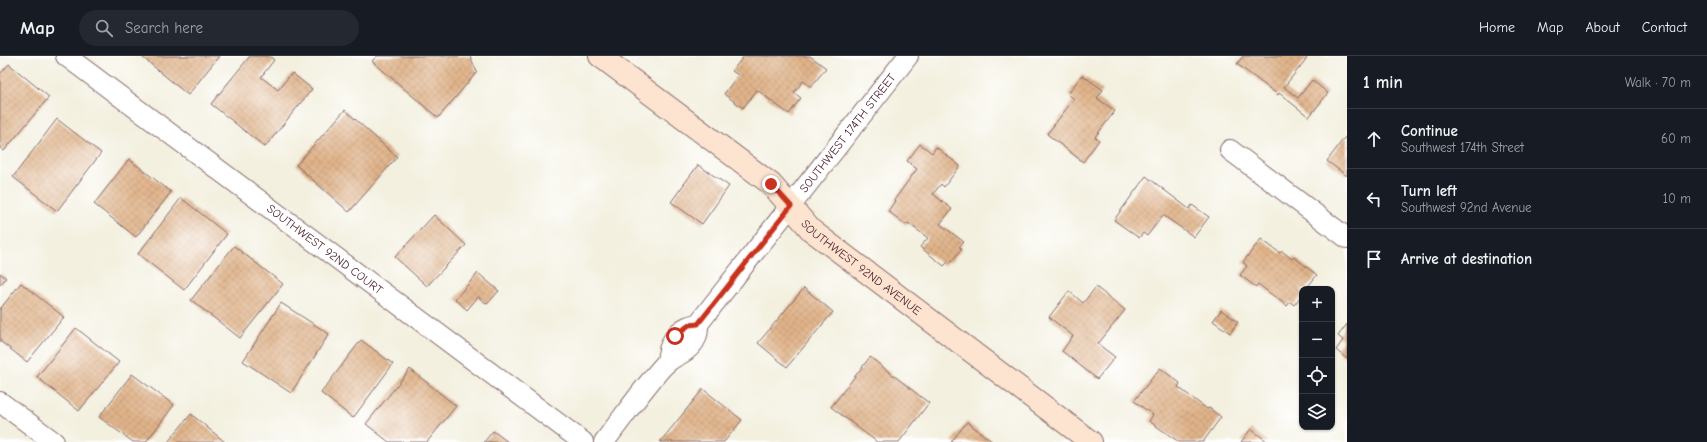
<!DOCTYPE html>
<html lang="en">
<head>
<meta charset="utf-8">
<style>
	body { margin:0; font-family:"Comic Neue",sans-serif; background:#242831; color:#f1f3f6 }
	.controls { position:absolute; right:12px; bottom:12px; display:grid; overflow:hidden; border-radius:8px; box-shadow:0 1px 3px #0004 }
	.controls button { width:36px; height:36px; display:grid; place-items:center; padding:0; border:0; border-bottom:1px solid #363941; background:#171b24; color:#f1f3f6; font:20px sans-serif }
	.stop { position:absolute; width:12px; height:12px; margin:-9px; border:3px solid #c8321e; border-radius:50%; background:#fff }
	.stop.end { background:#c8321e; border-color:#fff; box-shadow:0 1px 4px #0008 }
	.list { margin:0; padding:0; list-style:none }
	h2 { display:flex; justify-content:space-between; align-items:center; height:52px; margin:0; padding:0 16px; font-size:17px }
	h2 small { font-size:13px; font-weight:400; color:#9ea1a6 }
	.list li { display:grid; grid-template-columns:26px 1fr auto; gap:12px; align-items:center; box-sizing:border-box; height:60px; padding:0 16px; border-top:1px solid #363941 }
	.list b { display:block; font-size:15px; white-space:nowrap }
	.list p { margin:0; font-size:13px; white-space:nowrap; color:#9ea1a6 }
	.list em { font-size:13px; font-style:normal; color:#9ea1a6 }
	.icon { flex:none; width:22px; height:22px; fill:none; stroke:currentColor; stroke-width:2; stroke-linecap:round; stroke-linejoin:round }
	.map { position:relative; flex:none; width:1347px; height:386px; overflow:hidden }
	header { display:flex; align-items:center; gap:24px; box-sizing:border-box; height:56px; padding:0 20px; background:#171b24; border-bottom:1px solid #363941 }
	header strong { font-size:19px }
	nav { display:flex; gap:22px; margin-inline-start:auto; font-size:14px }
	.search { width:280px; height:36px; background:#242831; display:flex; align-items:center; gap:10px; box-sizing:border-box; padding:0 14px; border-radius:22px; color:#9ea1a6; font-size:15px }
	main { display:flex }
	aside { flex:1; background:#171b24 }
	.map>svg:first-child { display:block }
</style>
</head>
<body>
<header>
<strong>Map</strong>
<div class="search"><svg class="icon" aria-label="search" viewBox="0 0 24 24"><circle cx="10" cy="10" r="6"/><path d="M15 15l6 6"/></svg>Search here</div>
<nav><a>Home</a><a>Map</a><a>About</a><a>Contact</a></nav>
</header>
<main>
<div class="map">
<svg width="1347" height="386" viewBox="0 0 1347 386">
	<defs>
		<pattern id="building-cross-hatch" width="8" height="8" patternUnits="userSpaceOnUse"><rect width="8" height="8" fill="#e0b48a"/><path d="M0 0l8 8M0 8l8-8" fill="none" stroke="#c29a77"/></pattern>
	</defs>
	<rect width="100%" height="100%" fill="#fff"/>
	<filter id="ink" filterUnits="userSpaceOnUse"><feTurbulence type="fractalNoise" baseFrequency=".025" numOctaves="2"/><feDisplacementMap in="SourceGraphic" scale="8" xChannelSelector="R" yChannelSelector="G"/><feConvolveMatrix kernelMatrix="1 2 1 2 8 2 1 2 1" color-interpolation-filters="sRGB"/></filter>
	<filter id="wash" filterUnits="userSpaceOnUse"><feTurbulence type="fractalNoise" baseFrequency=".012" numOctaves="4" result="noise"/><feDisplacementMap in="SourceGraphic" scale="16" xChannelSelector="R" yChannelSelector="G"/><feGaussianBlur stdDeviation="0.9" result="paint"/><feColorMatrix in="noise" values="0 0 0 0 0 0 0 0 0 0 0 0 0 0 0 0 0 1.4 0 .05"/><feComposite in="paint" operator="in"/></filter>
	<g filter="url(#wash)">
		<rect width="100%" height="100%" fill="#f3f0df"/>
		<g id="blocks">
			<!-- building -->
			<g fill="url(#building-cross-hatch)">
				<polygon points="141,0 219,0 188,39"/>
				<polygon points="250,0 269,0 274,4 261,21 278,34 292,17 312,33 265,91 211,48"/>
				<polygon points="377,0 470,0 477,16 438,62 372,5"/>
				<polygon points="744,0 810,0 826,12 811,31 803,25 794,37 801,42 789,58 757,34 743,52 724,38 738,19 732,15"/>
				<polygon points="1243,0 1304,0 1307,2 1284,31 1298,42 1312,24 1328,37 1309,61 1279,37 1278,39 1237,8"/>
				<polygon points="9,8 49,41 4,95 0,92 0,18"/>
				<polygon points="1082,19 1103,34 1097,42 1115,55 1095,81 1099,84 1083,106 1047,78 1074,43 1068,38"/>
				<polygon points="345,54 397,101 349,156 296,109"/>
				<polygon points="57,63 101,97 57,155 13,121"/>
				<polygon points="1345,81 1347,82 1347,120 1327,105"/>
				<polygon points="920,88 932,97 936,91 960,110 944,131 941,128 933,138 952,153 940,168 964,186 959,191 962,193 951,206 949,205 944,210 920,191 928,182 908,167 906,169 888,155 895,145 894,144 917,113 907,105"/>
				<polygon points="129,103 171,136 136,181 94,148"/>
				<polygon points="698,109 729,130 702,168 671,146"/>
				<polygon points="1146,120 1189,153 1192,149 1209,161 1194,181 1163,159 1147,180 1143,177 1139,182 1114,164"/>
				<polygon points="181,142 227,178 184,234 138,198"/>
				<polygon points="434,159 466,189 427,230 395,201"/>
				<polygon points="1261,183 1280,197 1282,195 1292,203 1294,201 1317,219 1306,233 1302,233 1302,239 1294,249 1290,246 1287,250 1258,228 1256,231 1240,219 1247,210 1243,206"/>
				<polygon points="234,190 283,228 240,282 191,244"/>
				<polygon points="0,217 6,222 0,229"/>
				<polygon points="478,217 499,235 487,248 478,241 467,254 455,243"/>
				<polygon points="21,227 64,261 27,306 0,285 0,253"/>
				<polygon points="1096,231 1125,254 1098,288 1115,301 1097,323 1062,295 1073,280 1049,261 1069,235 1083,247"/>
				<polygon points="804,232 833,256 787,311 758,287"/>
				<polygon points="281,247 329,278 291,337 243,305"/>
				<polygon points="1221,254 1238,266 1230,277 1213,265"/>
				<polygon points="1347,268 1347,303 1336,294 1343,284 1338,280"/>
				<polygon points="76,272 119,306 79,355 37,321"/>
				<polygon points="361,284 393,308 353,362 321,337"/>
				<polygon points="870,301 929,347 899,386 877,386 831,351"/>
				<polygon points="1160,312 1180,327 1178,331 1207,353 1209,352 1221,361 1203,386 1179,386 1149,365 1153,359 1134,345"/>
				<polygon points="410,313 456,350 427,386 389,386 366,368"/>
				<polygon points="132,318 174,349 146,386 133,386 99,361"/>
				<polygon points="703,333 742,364 724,386 660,386"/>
				<polygon points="191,358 225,386 168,386"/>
				<polygon points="967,366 993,386 951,386"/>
				<polygon points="1251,373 1268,386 1241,386"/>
				<polygon points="493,375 508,386 484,386"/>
			</g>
		</g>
	</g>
	<g filter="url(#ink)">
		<use href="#blocks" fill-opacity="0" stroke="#85686a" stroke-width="1"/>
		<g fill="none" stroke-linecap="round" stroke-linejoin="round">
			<!-- street casing -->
			<g stroke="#85686a" stroke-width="22">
				<g id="street">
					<path id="s1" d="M66,0L583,386"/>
					<polyline points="1230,94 1347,182"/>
					<path d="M667,307C668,287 677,271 698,268"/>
					<polyline points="0,346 54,386"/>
					<path id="s2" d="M604,386C624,360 643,332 665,308C674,299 685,299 694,286C698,280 698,274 698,268L908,0"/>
				</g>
			</g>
			<!-- secondary casing -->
			<g stroke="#85686a" stroke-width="24">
				<g id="secondary">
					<path id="s3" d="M600,0L771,128L811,174L1091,386"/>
				</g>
			</g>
			<!-- street -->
			<use href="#street" stroke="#fff" stroke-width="20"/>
			<!-- secondary -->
			<use href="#secondary" stroke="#fde4d0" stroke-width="22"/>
		</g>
	</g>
	<g fill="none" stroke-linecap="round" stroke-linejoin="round" filter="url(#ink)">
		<!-- route -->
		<polyline stroke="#c8321e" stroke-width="5" points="675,280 689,269 698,268 791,150 771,128"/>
	</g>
	<g text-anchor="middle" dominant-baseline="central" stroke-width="3" stroke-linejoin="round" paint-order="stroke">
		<!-- street labels -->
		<g font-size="12" fill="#4a1f2b" stroke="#fff">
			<text stroke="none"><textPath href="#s2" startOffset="397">SOUTHWEST 174TH STREET</textPath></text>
			<text stroke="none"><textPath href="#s1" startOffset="323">SOUTHWEST 92ND COURT</textPath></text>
			<text stroke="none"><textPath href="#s3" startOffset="337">SOUTHWEST 92ND AVENUE</textPath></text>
		</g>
	</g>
</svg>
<div class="controls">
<button>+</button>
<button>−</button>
<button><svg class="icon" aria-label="locate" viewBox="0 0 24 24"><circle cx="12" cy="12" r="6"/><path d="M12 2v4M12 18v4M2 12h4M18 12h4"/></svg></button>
<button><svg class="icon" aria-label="layers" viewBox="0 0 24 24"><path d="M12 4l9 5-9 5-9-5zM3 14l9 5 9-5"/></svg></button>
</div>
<div class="stop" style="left:675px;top:280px"></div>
<div class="stop end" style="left:771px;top:128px"></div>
</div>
<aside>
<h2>1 min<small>Walk · 70 m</small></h2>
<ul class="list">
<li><svg class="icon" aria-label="ahead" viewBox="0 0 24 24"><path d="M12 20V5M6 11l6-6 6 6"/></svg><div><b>Continue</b><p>Southwest 174th Street</p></div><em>60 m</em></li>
<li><svg class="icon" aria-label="left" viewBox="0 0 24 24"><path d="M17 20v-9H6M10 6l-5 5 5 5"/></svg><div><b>Turn left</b><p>Southwest 92nd Avenue</p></div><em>10 m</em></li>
<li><svg class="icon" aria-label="arrive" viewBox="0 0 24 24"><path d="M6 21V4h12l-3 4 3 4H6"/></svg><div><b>Arrive at destination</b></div></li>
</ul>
</aside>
</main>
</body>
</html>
